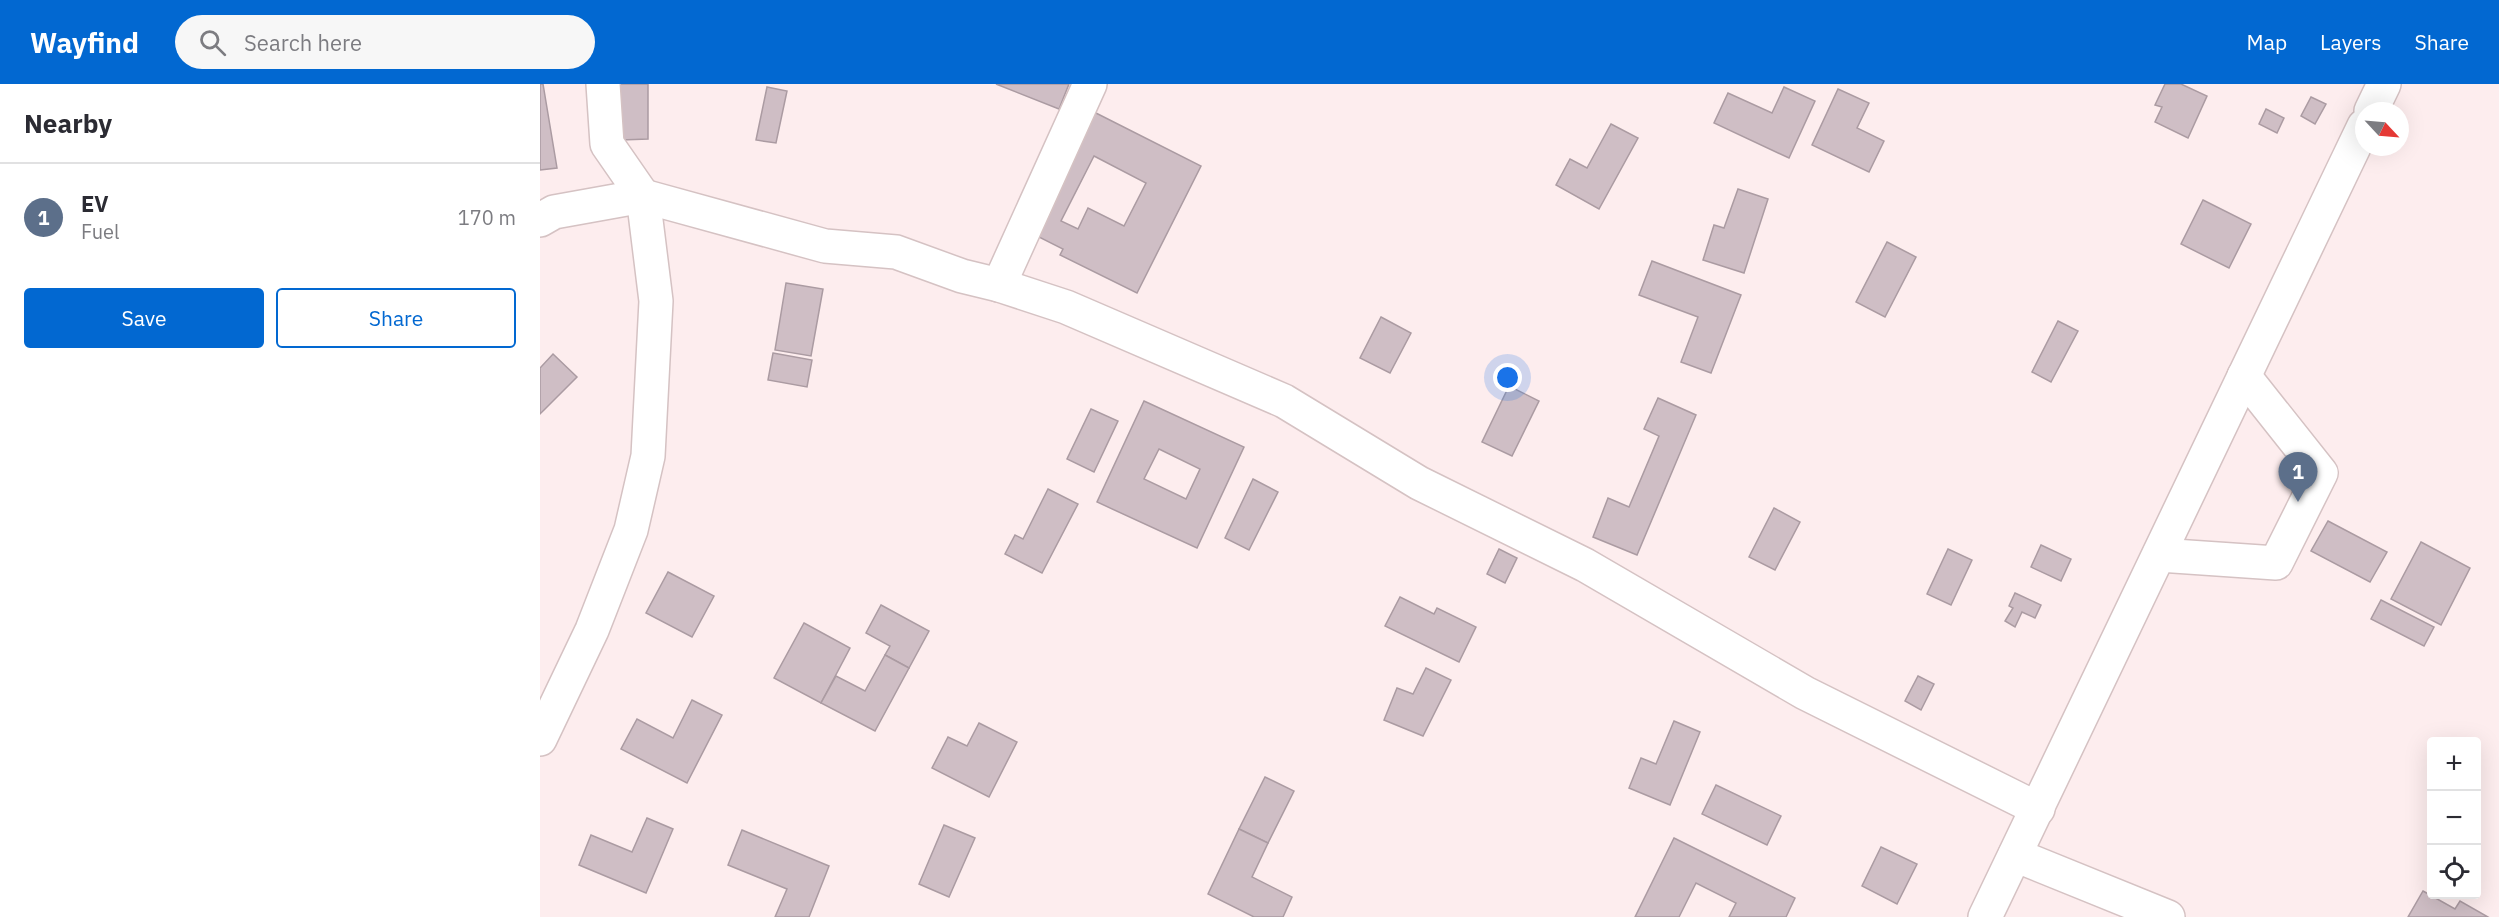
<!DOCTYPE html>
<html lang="en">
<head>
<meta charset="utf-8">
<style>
	body { margin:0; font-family:"IBM Plex Sans",sans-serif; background:#f7f7f7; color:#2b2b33 }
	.controls { position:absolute; right:18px; bottom:18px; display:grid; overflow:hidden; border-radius:6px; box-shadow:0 6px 24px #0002 }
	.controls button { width:54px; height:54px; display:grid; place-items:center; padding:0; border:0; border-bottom:2px solid #e1e1e2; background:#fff; color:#2b2b33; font:30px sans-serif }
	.compass { position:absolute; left:1815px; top:18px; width:54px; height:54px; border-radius:50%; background:#fff; box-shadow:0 6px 24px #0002; rotate:116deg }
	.you { position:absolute; left:968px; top:294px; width:21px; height:21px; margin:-15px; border:4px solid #fff; border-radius:50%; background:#1a73e8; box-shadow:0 0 0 9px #1a73e833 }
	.badge { display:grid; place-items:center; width:39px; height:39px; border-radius:50%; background:#0268d1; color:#fff; font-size:20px; font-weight:700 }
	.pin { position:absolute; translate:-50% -50px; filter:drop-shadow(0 2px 3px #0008) }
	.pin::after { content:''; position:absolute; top:32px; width:21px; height:18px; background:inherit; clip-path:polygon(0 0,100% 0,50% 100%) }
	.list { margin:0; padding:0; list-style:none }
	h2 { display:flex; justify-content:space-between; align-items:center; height:78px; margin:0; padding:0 24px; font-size:26px }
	h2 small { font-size:20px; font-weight:400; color:#7c7c81 }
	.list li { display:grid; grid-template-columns:39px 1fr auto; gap:18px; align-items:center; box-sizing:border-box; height:108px; padding:0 24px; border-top:2px solid #e1e1e2 }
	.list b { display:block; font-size:22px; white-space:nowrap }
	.list p { margin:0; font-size:20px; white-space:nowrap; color:#7c7c81 }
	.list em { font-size:20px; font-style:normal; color:#7c7c81 }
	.actions { display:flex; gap:12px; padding:18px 24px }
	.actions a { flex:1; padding:14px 0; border:2px solid #0268d1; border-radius:6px; text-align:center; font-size:21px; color:#0268d1 }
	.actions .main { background:#0268d1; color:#fff }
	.icon { flex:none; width:33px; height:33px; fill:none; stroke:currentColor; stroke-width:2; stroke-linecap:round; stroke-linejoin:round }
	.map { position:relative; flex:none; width:1959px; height:833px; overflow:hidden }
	header { display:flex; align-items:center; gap:36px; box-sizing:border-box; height:84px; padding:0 30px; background:#0268d1; color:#fff }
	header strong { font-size:28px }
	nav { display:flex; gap:33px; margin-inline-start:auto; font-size:21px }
	.search { width:420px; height:54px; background:#f7f7f7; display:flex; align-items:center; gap:15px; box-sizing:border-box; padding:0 21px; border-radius:33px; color:#7c7c81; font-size:22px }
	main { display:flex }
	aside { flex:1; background:#fff }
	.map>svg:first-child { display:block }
</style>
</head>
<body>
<header>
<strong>Wayfind</strong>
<div class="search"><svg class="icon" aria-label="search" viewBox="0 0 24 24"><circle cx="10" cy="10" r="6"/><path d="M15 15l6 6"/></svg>Search here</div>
<nav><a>Map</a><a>Layers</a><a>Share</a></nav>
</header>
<main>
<aside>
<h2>Nearby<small></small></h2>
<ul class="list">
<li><span class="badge" style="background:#5c6f8a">1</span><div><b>EV</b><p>Fuel</p></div><em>170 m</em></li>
</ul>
<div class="actions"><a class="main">Save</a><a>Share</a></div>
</aside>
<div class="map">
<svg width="1959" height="833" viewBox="0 0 1959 833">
	<rect width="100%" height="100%" fill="#fdedee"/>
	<!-- building -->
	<g fill="#cfbec5" stroke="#ab9ba2" stroke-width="1.5" fill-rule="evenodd">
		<polygon points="0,0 3,0 17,84 0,86"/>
		<polygon points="80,0 108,0 108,55 81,56"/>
		<polygon points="456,0 529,0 519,25"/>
		<polygon points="1625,0 1641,0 1667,12 1648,54 1615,38 1622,23 1615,21"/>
		<polygon points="227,3 247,7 236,59 216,56"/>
		<polygon points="1244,3 1275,17 1249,74 1174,39 1188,9 1232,29"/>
		<polygon points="1298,5 1329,19 1317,44 1344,57 1329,88 1272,61"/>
		<polygon points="1771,13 1786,20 1775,40 1761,32"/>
		<path d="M548,25L661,82L597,209L520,171L523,165L487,147ZM554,72L606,99L584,142L548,124L538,145L521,137Z"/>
		<polygon points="1726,25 1744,34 1737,49 1719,40"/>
		<polygon points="1071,40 1098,54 1059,125 1016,101 1030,75 1047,84"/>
		<polygon points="1198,105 1228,115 1204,189 1163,176 1174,141 1184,144"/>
		<polygon points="1663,116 1711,140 1689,184 1641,160"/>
		<polygon points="1347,158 1376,173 1345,233 1316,218"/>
		<polygon points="1112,177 1201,211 1171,289 1141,278 1158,233 1099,211"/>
		<polygon points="246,199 283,205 271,272 235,266"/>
		<polygon points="841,233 871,249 850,289 820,274"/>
		<polygon points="1518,237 1538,247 1511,298 1492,288"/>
		<polygon points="233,269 272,276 267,303 228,296"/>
		<polygon points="13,270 37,293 0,330 0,284"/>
		<polygon points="969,302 999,317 972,372 942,358"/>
		<polygon points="1118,314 1156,331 1097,471 1053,453 1068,414 1089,423 1119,352 1104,345"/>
		<path d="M604,317L704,363L657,464L557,418ZM619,365L660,385L646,415L604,395Z"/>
		<polygon points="551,325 578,337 554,388 527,375"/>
		<polygon points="713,395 738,408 709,466 685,454"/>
		<polygon points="508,405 538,420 502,489 465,470 475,451 483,455"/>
		<polygon points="1234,424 1260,438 1235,486 1209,473"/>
		<polygon points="1788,437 1847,468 1830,498 1771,467"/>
		<polygon points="1881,458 1930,484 1901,541 1851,515"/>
		<polygon points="1501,461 1531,475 1521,497 1491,483"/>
		<polygon points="959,465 977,474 965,499 947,490"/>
		<polygon points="1408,465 1432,476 1411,521 1387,510"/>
		<polygon points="128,488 174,512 152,553 106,529"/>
		<polygon points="1475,509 1501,521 1495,534 1482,528 1475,543 1465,537 1473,524 1469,522"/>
		<polygon points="860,513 894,530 897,524 936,543 919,578 845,542"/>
		<polygon points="1841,516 1894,543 1884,562 1831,535"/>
		<polygon points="341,521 389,547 369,584 345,571 350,562 326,549"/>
		<polygon points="264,539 310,564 281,619 234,594"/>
		<polygon points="345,571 369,584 335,647 281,619 296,592 325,607"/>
		<polygon points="886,584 911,596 883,652 844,636 857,604 873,610"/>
		<polygon points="1378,592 1394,600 1381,626 1365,617"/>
		<polygon points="152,616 182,631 147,699 81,665 97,635 133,654"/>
		<polygon points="1134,637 1160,648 1130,721 1089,704 1101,674 1116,680"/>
		<polygon points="439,639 477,658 449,713 392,684 408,653 427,662"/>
		<polygon points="725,693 754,707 728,759 699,745"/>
		<polygon points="1176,701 1241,732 1227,761 1162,730"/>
		<polygon points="107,734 133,745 106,809 39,781 51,751 92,768"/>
		<polygon points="404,741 435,754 409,813 379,800"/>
		<polygon points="699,745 728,759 712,793 752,813 743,833 714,833 668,810"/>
		<polygon points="202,746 289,782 269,833 235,833 247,805 188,781"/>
		<polygon points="1134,754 1255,814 1246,833 1189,833 1196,819 1156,799 1139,833 1095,833"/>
		<polygon points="1341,763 1377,780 1357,820 1322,802"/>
		<polygon points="1883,807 1915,825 1920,817 1948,833 1868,833"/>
	</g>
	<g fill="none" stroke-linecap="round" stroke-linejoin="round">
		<!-- minor casing -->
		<g stroke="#d5c2c3" stroke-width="36">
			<g id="minor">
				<polyline points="0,136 14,128 103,112 285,162 356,168 422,192 459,201 526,223 744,317 879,399 1045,481 1265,609 1498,725"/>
				<polyline points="459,201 550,0"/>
				<polyline points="1619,471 1736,479 1781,389 1704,292"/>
				<polyline points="0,655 52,546 91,446 108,372 116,217 103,112 67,60 63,0"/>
				<polyline points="1475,771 1628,833"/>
			</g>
		</g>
		<!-- major casing -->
		<g stroke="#d5c2c3" stroke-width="36">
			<g id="major">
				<polyline points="1831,27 1844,0"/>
				<polyline points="1445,833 1824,42"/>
			</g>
		</g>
		<!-- minor -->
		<use href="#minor" stroke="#fff" stroke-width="33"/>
		<!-- major -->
		<use href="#major" stroke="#fff" stroke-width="33"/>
	</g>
</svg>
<div class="controls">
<button>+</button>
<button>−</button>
<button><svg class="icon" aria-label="locate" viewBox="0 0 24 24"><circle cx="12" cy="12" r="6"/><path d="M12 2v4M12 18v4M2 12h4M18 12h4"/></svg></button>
</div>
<svg class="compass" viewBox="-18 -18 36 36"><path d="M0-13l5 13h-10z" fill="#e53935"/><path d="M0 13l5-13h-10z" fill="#7c7c81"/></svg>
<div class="you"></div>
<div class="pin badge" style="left:1758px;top:418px;background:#5c6f8a">1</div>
</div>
</main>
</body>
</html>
